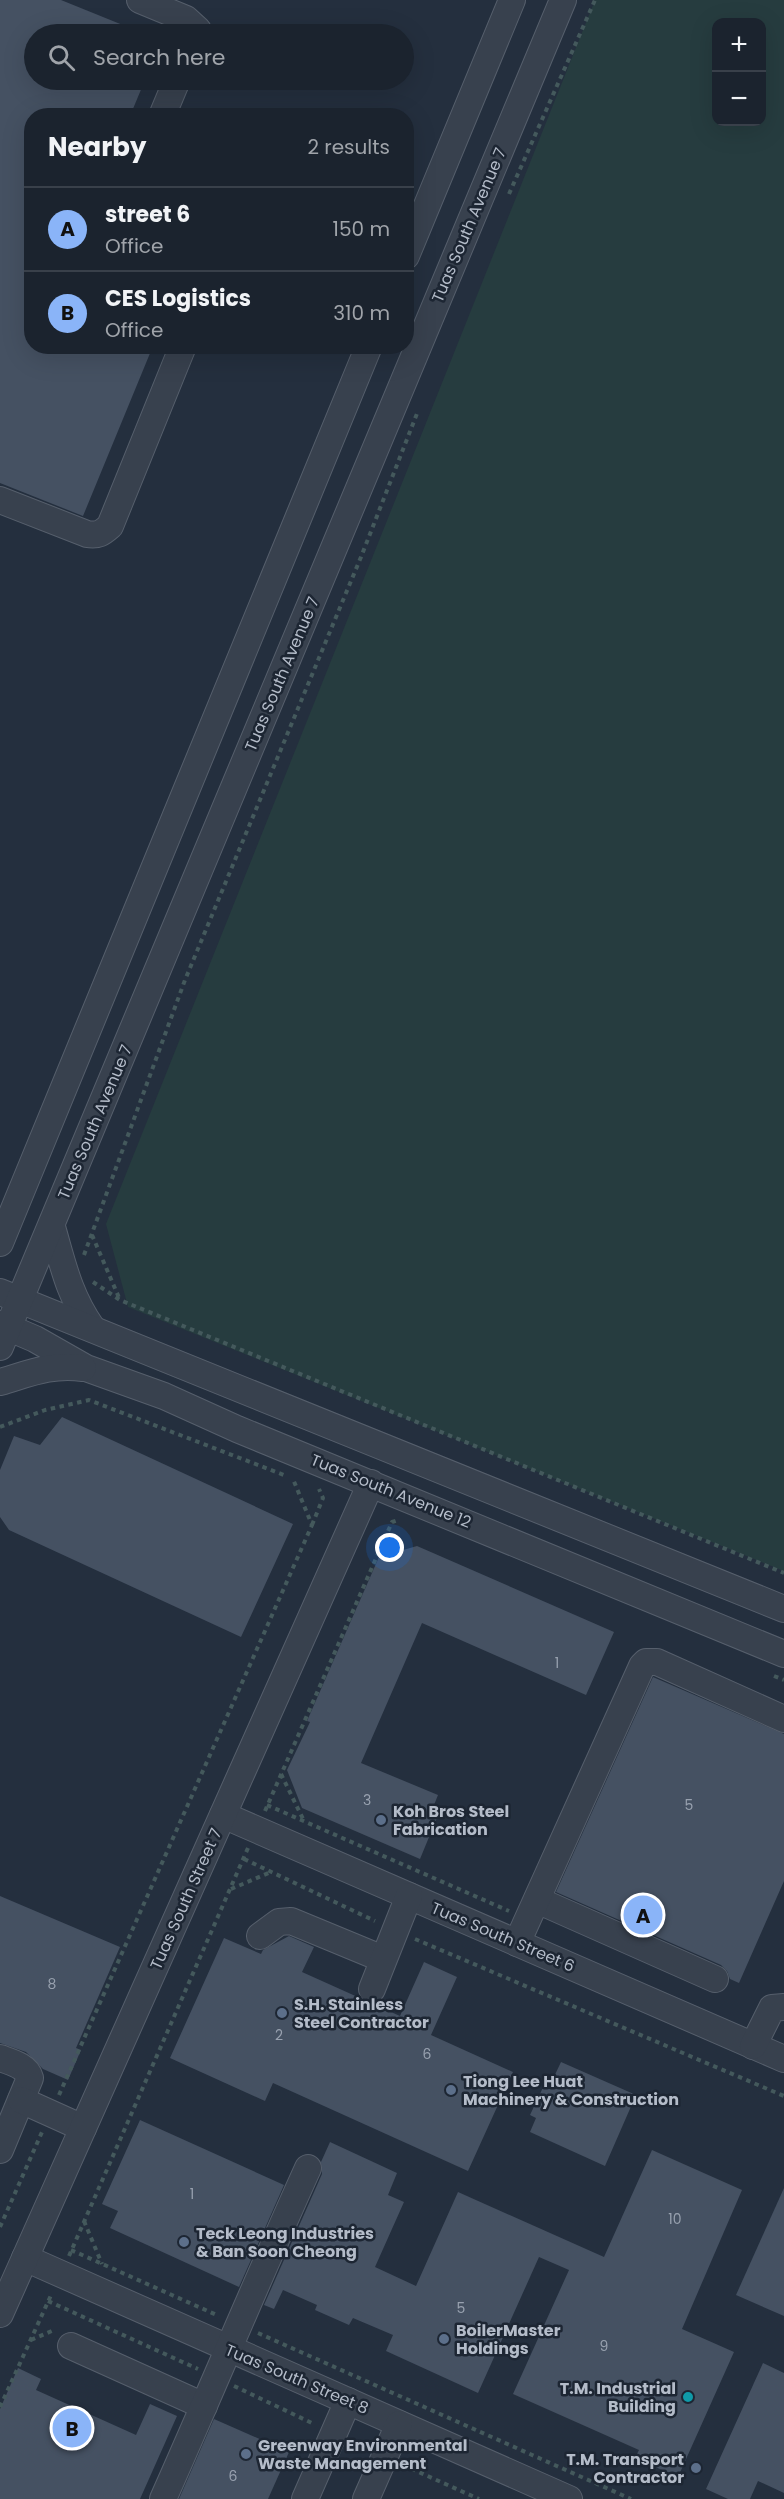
<!DOCTYPE html>
<html lang="en">
<head>
<meta charset="utf-8">
<style>
	body { margin:0; font-family:Poppins,sans-serif; background:#242b36; color:#f1f3f6 }
	.controls { position:absolute; right:18px; top:18px; display:grid; overflow:hidden; border-radius:12px; box-shadow:0 6px 24px #0002 }
	.controls button { width:54px; height:54px; display:grid; place-items:center; padding:0; border:0; border-bottom:2px solid #39404a; background:#1b232e; color:#f1f3f6; font:30px sans-serif }
	.you { position:absolute; left:390px; top:1548px; width:21px; height:21px; margin:-15px; border:4px solid #fff; border-radius:50%; background:#1a73e8; box-shadow:0 0 0 9px #1a73e833 }
	.badge { display:grid; place-items:center; width:39px; height:39px; border-radius:50%; background:#8ab4f8; color:#111; font-size:20px; font-weight:700 }
	.pin { position:absolute; translate:-50% -50%; border:3px solid #fff; box-shadow:0 2px 6px #0006 }
	.list { margin:0; padding:0; list-style:none }
	h2 { display:flex; justify-content:space-between; align-items:center; height:78px; margin:0; padding:0 24px; font-size:26px }
	h2 small { font-size:20px; font-weight:400; color:#a0a4aa }
	.list li { display:grid; grid-template-columns:39px 1fr auto; gap:18px; align-items:center; box-sizing:border-box; height:84px; padding:0 24px; border-top:2px solid #39404a }
	.list b { display:block; font-size:22px; white-space:nowrap }
	.list p { margin:0; font-size:20px; white-space:nowrap; color:#a0a4aa }
	.list em { font-size:20px; font-style:normal; color:#a0a4aa }
	.icon { flex:none; width:33px; height:33px; fill:none; stroke:currentColor; stroke-width:2; stroke-linecap:round; stroke-linejoin:round }
	.map { position:relative; flex:none; width:784px; height:2499px; overflow:hidden }
	.search { position:absolute; background:#1b232e; box-shadow:0 6px 24px #0002; left:24px; top:24px; width:390px; height:66px; display:flex; align-items:center; gap:15px; box-sizing:border-box; padding:0 21px; border-radius:33px; color:#a0a4aa; font-size:22px }
	.panel { position:absolute; background:#1b232e; box-shadow:0 6px 24px #0002; left:24px; top:108px; width:390px; height:246px; border-radius:24px }
	.map>svg:first-child { display:block }
</style>
</head>
<body>
<div class="map">
<svg width="784" height="2499" viewBox="0 0 784 2499">
	<rect width="100%" height="100%" fill="#242f3e"/>
	<!-- green -->
	<path fill="#263c3f" fill-rule="evenodd" d="M595,0H784V1571L128,1307L106,1224ZM716,22H762V122H716Z"/>
	<!-- building -->
	<g fill="#455162">
		<polygon points="0,0 61,0 145,34 34,34 34,80 145,80 130,116 32,116 32,346 153,346 83,516 0,483"/>
		<polygon points="62,1417 293,1524 241,1637 9,1530 0,1517 0,1470 14,1436 40,1445"/>
		<polygon points="417,1546 614,1632 586,1695 422,1623 361,1763 438,1795 434,1805 441,1808 420,1859 302,1808 287,1770 310,1722 307,1721 379,1557"/>
		<polygon points="653,1677 784,1734 784,1881 739,1983 730,1979 727,1971 721,1965 556,1892"/>
		<polygon points="0,1896 120,1947 76,2048 81,2050 68,2080 43,2069 26,2052 0,2043"/>
		<polygon points="289,1936 314,1947 302,1972 400,2016 424,1962 457,1977 431,2035 513,2072 468,2171 273,2083 265,2101 170,2058 224,1938 261,1954 263,1950"/>
		<polygon points="561,2062 636,2095 605,2166 530,2132 536,2118 530,2115 547,2079 552,2081"/>
		<polygon points="140,2120 284,2185 239,2287 110,2228 118,2211 102,2204"/>
		<polygon points="330,2142 397,2173 388,2195 404,2202 375,2267 416,2286 458,2192 604,2257 652,2150 742,2190 682,2329 734,2352 678,2477 635,2458 639,2450 513,2394 569,2270 539,2257 478,2393 386,2351 393,2335 353,2318 349,2325 315,2310 317,2305 283,2290 274,2309 264,2305 322,2174 321,2162"/>
		<polygon points="784,2188 784,2316 736,2295"/>
		<polygon points="763,2363 784,2373 784,2493 758,2481 750,2499 728,2499 706,2489"/>
		<polygon points="18,2368 41,2379 36,2390 136,2435 150,2404 177,2416 140,2499 0,2499 0,2409"/>
		<polygon points="214,2419 289,2452 268,2499 179,2499"/>
	</g>
	<g fill="none" stroke-linecap="round" stroke-linejoin="round">
		<!-- minor casing -->
		<g stroke="#565f6c" stroke-width="28">
			<g id="minor">
				<polyline points="140,0 186,19 198,30 196,34"/>
				<polyline points="162,116 177,80"/>
				<polyline points="406,256 512,0"/>
				<path d="M0,500L87,534C98,536 102,533 110,526L183,346"/>
				<path d="M52,1227C63,1265 69,1295 92,1328"/>
				<polyline points="0,1243 369,346"/>
				<polyline points="0,1292 784,1609"/>
				<polyline points="0,1324 35,1339 86,1368 164,1396 237,1429 784,1654"/>
				<polyline points="0,1347 563,0"/>
				<path d="M0,1382C31,1373 50,1364 83,1368"/>
				<polyline points="223,1815 784,2059"/>
				<polyline points="537,1900 715,1979"/>
				<polyline points="260,1936 279,1922 291,1921 383,1959"/>
				<polyline points="517,1943 642,1666 646,1662 657,1662 784,1719"/>
				<polyline points="372,1989 409,1896"/>
				<polyline points="753,2046 772,2008 784,2007"/>
				<path d="M0,2058C11,2062 27,2066 30,2078L0,2150"/>
				<polyline points="21,2100 83,2128"/>
				<polyline points="25,2258 569,2499"/>
				<polyline points="0,2314 371,1483"/>
				<polyline points="71,2346 204,2406"/>
				<path d="M163,2499C212,2389 258,2278 308,2168"/>
				<polyline points="305,2499 348,2401"/>
				<polyline points="366,2499 399,2424"/>
			</g>
		</g>
		<!-- path -->
		<g stroke="#44595c" stroke-width="4" stroke-dasharray="4.5 4.5" stroke-linecap="butt">
			<polyline points="509,194 595,0"/>
			<polyline points="92,1235 120,1300"/>
			<polyline points="84,1255 185,980 361,557 418,411"/>
			<polyline points="93,1282 120,1300 784,1573"/>
			<polyline points="0,1427 45,1410 89,1400 284,1475"/>
			<polyline points="312,1525 323,1498 319,1489"/>
			<polyline points="774,1676 784,1680"/>
			<polyline points="281,1774 304,1821"/>
			<polyline points="267,1805 509,1911"/>
			<polyline points="265,1811 392,1522 398,1520"/>
			<polyline points="244,1859 375,1921"/>
			<polyline points="231,1889 271,1872"/>
			<polyline points="415,1939 784,2096"/>
			<polyline points="59,2095 312,1525 293,1479"/>
			<polyline points="84,2221 102,2264"/>
			<polyline points="0,2227 42,2132"/>
			<polyline points="71,2250 219,2316"/>
			<polyline points="69,2256 248,1848"/>
			<polyline points="48,2301 198,2369"/>
			<polyline points="258,2333 631,2499"/>
			<polyline points="31,2340 54,2330"/>
			<polyline points="234,2386 314,2424"/>
			<polyline points="0,2407 52,2293"/>
			<polyline points="403,2465 479,2499"/>
		</g>
		<!-- minor -->
		<use href="#minor" stroke="#38414e" stroke-width="26"/>
	</g>
	<!-- markers -->
	<g fill="#5c6f8a" stroke="#1d2633" stroke-width="2">
		<circle cx="381" cy="1820" r="6"/>
		<circle cx="282" cy="2013" r="6"/>
		<circle cx="451" cy="2090" r="6"/>
		<circle cx="184" cy="2242" r="6"/>
		<circle cx="444" cy="2339" r="6"/>
		<circle cx="246" cy="2454" r="6"/>
		<circle cx="696" cy="2468" r="6"/>
	</g>
	<circle fill="#0f9aa8" stroke="#1d2633" stroke-width="2" cx="688" cy="2397" r="6"/>
	<g text-anchor="middle" dominant-baseline="central" stroke-width="5" stroke-linejoin="round" paint-order="stroke">
		<!-- number labels -->
		<g font-size="14" fill="#98a1af">
			<text x="557" y="1663">1</text>
			<text x="367" y="1800">3</text>
			<text x="689" y="1805">5</text>
			<text x="52" y="1984">8</text>
			<text x="279" y="2035">2</text>
			<text x="427" y="2054">6</text>
			<text x="192" y="2194">1</text>
			<text x="675" y="2219">10</text>
			<text x="461" y="2308">5</text>
			<text x="604" y="2346">9</text>
			<text x="233" y="2476">6</text>
		</g>
		<!-- street labels -->
		<g font-size="16" fill="#b4bcc9" stroke="#1d2633">
			<text transform="translate(469 225) rotate(-67)">Tuas South Avenue 7</text>
			<text transform="translate(282 674) rotate(-67)">Tuas South Avenue 7</text>
			<text transform="translate(95 1122) rotate(-67)">Tuas South Avenue 7</text>
			<text transform="translate(391 1491) rotate(22)">Tuas South Avenue 12</text>
			<text transform="translate(186 1899) rotate(-66)">Tuas South Street 7</text>
			<text transform="translate(503 1937) rotate(23)">Tuas South Street 6</text>
			<text transform="translate(297 2379) rotate(23)">Tuas South Street 8</text>
		</g>
		<!-- poi labels -->
		<g font-size="16" font-weight="bold" fill="#b4bcc9" stroke="#1d2633" text-anchor="start">
			<text x="393" y="1811">Koh Bros Steel<tspan x="393" dy="18">Fabrication</tspan></text>
			<text x="294" y="2004">S.H. Stainless<tspan x="294" dy="18">Steel Contractor</tspan></text>
			<text x="463" y="2081">Tiong Lee Huat<tspan x="463" dy="18">Machinery &amp; Construction</tspan></text>
			<text x="196" y="2233">Teck Leong Industries<tspan x="196" dy="18">&amp; Ban Soon Cheong</tspan></text>
			<text x="456" y="2330">BoilerMaster<tspan x="456" dy="18">Holdings</tspan></text>
			<text x="676" y="2388" text-anchor="end">T.M. Industrial<tspan x="676" dy="18">Building</tspan></text>
			<text x="258" y="2445">Greenway Environmental<tspan x="258" dy="18">Waste Management</tspan></text>
			<text x="684" y="2459" text-anchor="end">T.M. Transport<tspan x="684" dy="18">Contractor</tspan></text>
		</g>
	</g>
</svg>
<div class="controls">
<button>+</button>
<button>−</button>
</div>
<div class="you"></div>
<div class="pin badge" style="left:643px;top:1915px">A</div>
<div class="pin badge" style="left:72px;top:2428px">B</div>
<div class="search"><svg class="icon" aria-label="search" viewBox="0 0 24 24"><circle cx="10" cy="10" r="6"/><path d="M15 15l6 6"/></svg>Search here</div>
<section class="panel">
<h2>Nearby<small>2 results</small></h2>
<ul class="list">
<li><span class="badge">A</span><div><b>street 6</b><p>Office</p></div><em>150 m</em></li>
<li><span class="badge">B</span><div><b>CES Logistics</b><p>Office</p></div><em>310 m</em></li>
</ul>
</section>
</div>
</body>
</html>
